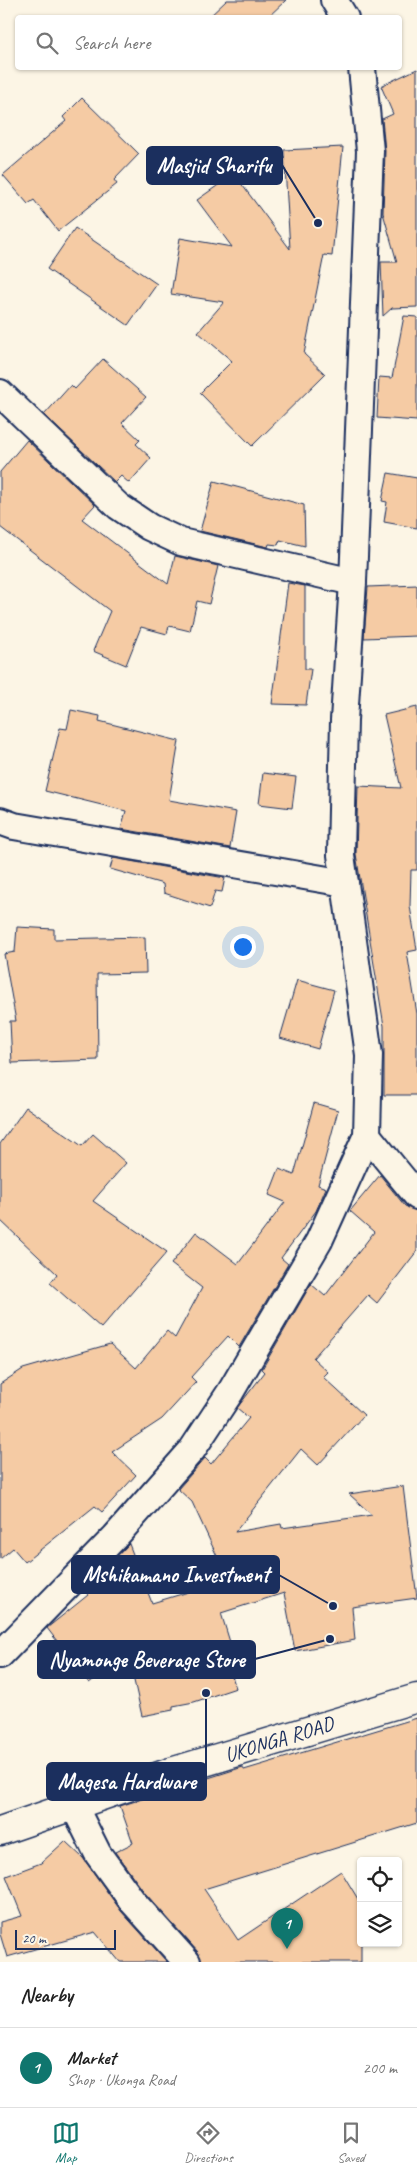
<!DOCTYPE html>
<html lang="en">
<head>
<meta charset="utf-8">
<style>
	body { margin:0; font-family:Caveat,sans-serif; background:#f2f2f2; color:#222 }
	.controls { position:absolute; right:15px; bottom:15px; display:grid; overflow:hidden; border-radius:5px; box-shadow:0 1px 4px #0004 }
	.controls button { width:45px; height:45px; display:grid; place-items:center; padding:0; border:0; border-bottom:1px solid #e0e0e0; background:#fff; color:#222; font:25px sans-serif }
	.scale { position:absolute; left:15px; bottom:12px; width:101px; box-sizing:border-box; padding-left:5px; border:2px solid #1b2f5e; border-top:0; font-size:14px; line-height:18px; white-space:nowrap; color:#1b2f5e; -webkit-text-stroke:4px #fcf5e5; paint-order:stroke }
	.you { position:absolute; left:242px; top:946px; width:18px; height:18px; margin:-12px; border:4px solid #fff; border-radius:50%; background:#1a73e8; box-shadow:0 0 0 8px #1a73e833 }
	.badge { display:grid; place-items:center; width:32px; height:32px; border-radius:50%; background:#0f766e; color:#fff; font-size:16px; font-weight:700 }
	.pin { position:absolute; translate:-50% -41px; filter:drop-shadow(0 1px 2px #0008) }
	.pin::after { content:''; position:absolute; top:26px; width:18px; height:15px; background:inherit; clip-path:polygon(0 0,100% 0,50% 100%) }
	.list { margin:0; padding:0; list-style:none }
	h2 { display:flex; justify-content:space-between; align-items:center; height:65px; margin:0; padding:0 20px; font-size:21px }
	h2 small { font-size:16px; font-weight:400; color:#767676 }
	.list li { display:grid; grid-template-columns:32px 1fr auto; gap:15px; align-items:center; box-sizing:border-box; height:80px; padding:0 20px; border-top:1px solid #e0e0e0 }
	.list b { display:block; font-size:19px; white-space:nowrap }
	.list p { margin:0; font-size:16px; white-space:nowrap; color:#767676 }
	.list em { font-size:16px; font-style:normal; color:#767676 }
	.icon { flex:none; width:28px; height:28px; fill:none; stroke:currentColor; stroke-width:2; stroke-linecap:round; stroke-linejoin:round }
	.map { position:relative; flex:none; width:417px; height:1962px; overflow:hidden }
	.search { position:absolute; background:#fff; box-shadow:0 1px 4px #0004; left:15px; right:15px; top:15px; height:55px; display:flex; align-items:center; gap:12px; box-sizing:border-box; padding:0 18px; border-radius:5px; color:#767676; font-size:19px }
	.sheet { height:145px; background:#fff }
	nav { display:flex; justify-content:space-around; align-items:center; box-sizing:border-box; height:70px; border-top:1px solid #e0e0e0; background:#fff; font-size:14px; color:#767676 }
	nav a { display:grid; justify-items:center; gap:2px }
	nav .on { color:#0f766e }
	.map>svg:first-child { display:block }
</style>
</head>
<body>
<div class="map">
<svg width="417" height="1962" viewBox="0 0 417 1962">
	<rect width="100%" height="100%" fill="#fcf5e5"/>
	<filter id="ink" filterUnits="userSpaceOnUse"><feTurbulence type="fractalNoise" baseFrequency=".02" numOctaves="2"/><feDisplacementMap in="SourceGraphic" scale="10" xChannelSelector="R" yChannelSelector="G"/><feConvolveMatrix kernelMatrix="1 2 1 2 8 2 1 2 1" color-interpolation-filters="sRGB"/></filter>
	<g filter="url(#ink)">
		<!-- building -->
		<g fill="#f5cba4" stroke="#1b2f5e">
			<polygon points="227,0 286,0 267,18 208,18"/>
			<polygon points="417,69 417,307 392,308 383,316 381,262 397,262 383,213 385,151 382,119 393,114 381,86"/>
			<polygon points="82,98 139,154 114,180 117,184 58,231 34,200 28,204 3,175 66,121 63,117"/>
			<polygon points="343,147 332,256 324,255 304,354 325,374 252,446 200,393 232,361 198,332 224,302 171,294 180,238 232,247 197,200 234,174 290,249 284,150"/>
			<polygon points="75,228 157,284 128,325 47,269"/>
			<polygon points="404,316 417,317 417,421 377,418 379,377 392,378"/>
			<polygon points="103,359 146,397 122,423 140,440 136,444 151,458 129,483 121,476 115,482 44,415 71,385 75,389"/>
			<polygon points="27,440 95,505 82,519 168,584 175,556 218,566 209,604 197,601 190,631 169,626 167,634 141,627 126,665 93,651 110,611 0,527 0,472"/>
			<polygon points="388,473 417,478 417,528 384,522 387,502 382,501"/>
			<polygon points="214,481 304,505 305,546 280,540 278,545 269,544 268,547 200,531"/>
			<polygon points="288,583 305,586 305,669 311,669 306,705 272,704"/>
			<polygon points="417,585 417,636 364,638 368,587"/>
			<polygon points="417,707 417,870 411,870 410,906 417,950 407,952 417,1014 417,1095 384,1095 384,1026 356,854 358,786 401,788 384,715"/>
			<polygon points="71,710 100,716 99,721 179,741 169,800 236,812 230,848 121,829 126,811 45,791 60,728 67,729"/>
			<polygon points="263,773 296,777 292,808 259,804"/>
			<polygon points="113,858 225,878 222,892 215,891 210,908 164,893 163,884 110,869"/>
			<polygon points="17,927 54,929 54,939 145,937 146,973 97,974 98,1060 12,1063 10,1021 16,1021 4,954 15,952"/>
			<polygon points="297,980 334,990 318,1049 280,1038"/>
			<polygon points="314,1103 338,1110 318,1185 326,1188 316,1211 281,1258 288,1264 239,1347 228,1336 191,1377 196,1382 162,1419 112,1452 136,1475 102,1512 95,1506 25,1562 13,1548 0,1559 0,1384 23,1369 110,1344 136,1368 167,1331 175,1338 202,1288 171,1264 196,1232 238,1264 285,1202 269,1195 279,1169 294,1175"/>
			<polygon points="26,1107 82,1146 93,1134 126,1163 93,1201 167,1252 101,1328 50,1283 57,1274 0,1220 0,1144"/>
			<polygon points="380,1175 405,1206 417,1211 417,1251 377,1303 368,1295 313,1358 328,1372 323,1377 364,1415 318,1465 301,1449 235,1532 281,1524 282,1528 372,1515 349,1494 403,1486 417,1598 352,1607 355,1640 295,1651 284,1593 221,1613 238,1668 230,1670 236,1688 194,1702 173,1706 173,1710 142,1716 128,1654 89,1683 47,1628 88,1595 85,1589 129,1544 152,1603 228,1580 192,1502 178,1489 205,1458 211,1464 249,1418 237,1408 265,1372 262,1369 311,1284 325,1296 374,1232 350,1211"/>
			<polygon points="417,1718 417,1823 204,1889 238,1940 341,1871 361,1904 361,1962 202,1962 198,1952 145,1893 115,1852 133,1843 120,1806 243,1767 244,1770"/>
			<polygon points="65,1841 83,1858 121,1911 167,1962 120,1962 95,1932 7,1957 0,1934 0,1922 22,1916 6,1876 41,1863"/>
		</g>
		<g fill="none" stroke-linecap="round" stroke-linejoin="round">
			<!-- minor casing -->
			<g stroke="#1b2f5e" stroke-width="30">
				<g id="minor">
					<polyline points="334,0 345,18"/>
					<polyline points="0,393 118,506 149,527 181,542 353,582"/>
					<polyline points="0,821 14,826 345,883"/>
					<polyline points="367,1135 417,1196"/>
					<polyline points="0,1655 115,1537 192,1450 231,1391 319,1241 367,1135 369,1055 341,855 344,720 353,582 370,151 362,68"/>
					<polyline points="74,1806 98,1854 133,1902 187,1962"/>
				</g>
			</g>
			<!-- tertiary casing -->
			<g stroke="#1b2f5e" stroke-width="31">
				<polyline id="tertiary" points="0,1831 171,1772 417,1698"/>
			</g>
			<!-- minor -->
			<use href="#minor" stroke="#fcf5e5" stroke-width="26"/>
			<!-- tertiary -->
			<use href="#tertiary" stroke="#fcf5e5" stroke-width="28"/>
		</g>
	</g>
	<g text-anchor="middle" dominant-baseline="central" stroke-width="4.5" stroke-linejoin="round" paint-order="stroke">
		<!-- street labels -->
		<g font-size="21" fill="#1b2f5e" stroke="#fcf5e5">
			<text transform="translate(279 1739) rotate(-17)">UKONGA ROAD</text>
		</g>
	</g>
	<!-- callouts -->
	<path fill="none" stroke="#1b2f5e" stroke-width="2" d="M318 223L282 165M333 1606L279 1575M330 1639L255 1659M206 1693L206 1782"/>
	<g fill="#1b2f5e" stroke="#fcf5e5" stroke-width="2">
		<circle cx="318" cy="223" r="5"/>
		<circle cx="333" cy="1606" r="5"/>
		<circle cx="330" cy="1639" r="5"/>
		<circle cx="206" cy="1693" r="5"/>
	</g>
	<g fill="#1b2f5e" stroke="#1b2f5e" stroke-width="2">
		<rect x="147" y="147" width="135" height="37" rx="5"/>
		<rect x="72" y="1556" width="207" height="37" rx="5"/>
		<rect x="38" y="1641" width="217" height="37" rx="5"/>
		<rect x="47" y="1763" width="159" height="37" rx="5"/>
	</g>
	<g font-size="22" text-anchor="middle" font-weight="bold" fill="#fff">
		<text x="214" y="173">Masjid Sharifu</text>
		<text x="176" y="1582">Mshikamano Investment</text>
		<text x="147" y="1667">Nyamonge Beverage Store</text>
		<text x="127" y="1789">Magesa Hardware</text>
	</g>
</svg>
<div class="controls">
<button><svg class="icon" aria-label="locate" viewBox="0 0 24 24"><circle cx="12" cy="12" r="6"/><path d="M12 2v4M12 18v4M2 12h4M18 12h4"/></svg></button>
<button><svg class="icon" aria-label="layers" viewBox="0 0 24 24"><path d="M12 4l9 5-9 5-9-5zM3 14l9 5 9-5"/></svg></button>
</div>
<div class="scale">20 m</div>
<div class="you"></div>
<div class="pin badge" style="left:287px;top:1949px">1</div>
<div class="search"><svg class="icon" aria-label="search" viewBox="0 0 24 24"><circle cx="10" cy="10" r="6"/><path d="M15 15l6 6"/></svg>Search here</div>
</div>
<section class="sheet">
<h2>Nearby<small></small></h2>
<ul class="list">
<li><span class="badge">1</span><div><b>Market</b><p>Shop · Ukonga Road</p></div><em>200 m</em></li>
</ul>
</section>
<nav>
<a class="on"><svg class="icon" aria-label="map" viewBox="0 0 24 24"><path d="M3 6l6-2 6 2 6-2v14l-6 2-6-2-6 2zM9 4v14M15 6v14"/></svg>Map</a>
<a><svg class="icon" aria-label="directions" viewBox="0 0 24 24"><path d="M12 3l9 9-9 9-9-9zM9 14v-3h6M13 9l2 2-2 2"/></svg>Directions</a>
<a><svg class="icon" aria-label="saved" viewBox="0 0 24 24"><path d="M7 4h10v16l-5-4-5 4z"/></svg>Saved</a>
</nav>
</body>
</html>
